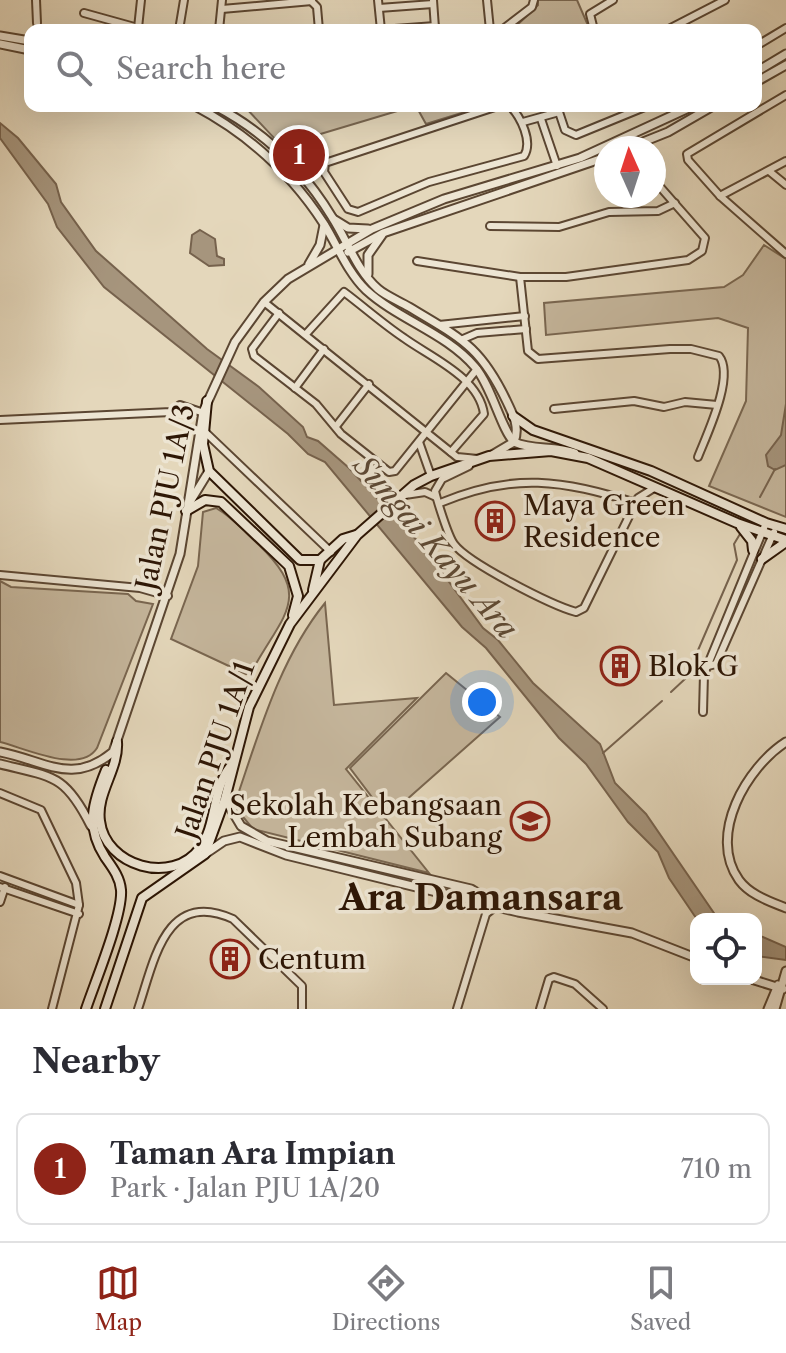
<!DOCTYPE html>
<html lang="en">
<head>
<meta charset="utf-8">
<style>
	body { margin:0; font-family:"Libre Caslon Text",serif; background:#f2f2f3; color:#2b2b33 }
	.controls { position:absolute; right:24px; bottom:24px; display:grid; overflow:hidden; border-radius:16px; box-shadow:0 8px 32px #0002 }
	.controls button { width:72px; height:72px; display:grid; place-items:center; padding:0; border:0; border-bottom:2px solid #e1e1e2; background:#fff; color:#2b2b33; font:40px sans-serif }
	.compass { position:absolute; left:594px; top:136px; width:72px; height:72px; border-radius:50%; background:#fff; box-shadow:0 8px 32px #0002; rotate:357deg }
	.you { position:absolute; left:482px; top:702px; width:28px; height:28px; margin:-20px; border:6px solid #fff; border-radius:50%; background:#1a73e8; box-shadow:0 0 0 12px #1a73e833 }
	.badge { display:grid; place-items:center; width:52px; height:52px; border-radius:50%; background:#8f2418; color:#fff; font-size:26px; font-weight:700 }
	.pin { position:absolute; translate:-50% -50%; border:4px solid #fff; box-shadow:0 2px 8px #0006 }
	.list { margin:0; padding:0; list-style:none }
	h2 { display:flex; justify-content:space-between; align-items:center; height:104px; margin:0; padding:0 32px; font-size:34px }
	h2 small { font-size:26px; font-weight:400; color:#7c7c81 }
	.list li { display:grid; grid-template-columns:52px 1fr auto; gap:24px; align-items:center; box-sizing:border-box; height:112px; margin:0 16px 16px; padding:0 16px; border:2px solid #e1e1e2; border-radius:16px }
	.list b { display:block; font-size:30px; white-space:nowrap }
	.list p { margin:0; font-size:26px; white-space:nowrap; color:#7c7c81 }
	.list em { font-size:26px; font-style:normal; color:#7c7c81 }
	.icon { flex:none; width:44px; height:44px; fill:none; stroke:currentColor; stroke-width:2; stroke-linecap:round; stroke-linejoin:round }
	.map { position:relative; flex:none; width:786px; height:1009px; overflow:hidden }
	.search { position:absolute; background:#fff; box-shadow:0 8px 32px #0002; left:24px; right:24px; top:24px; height:88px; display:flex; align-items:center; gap:20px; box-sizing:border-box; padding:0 28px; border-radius:16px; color:#7c7c81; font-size:30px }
	.sheet { height:232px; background:#fff }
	nav { display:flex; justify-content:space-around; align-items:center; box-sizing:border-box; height:112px; border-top:2px solid #e1e1e2; background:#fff; font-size:22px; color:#7c7c81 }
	nav a { display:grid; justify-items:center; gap:4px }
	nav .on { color:#8f2418 }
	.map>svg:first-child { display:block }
</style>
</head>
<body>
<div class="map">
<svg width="786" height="1009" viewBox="0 0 786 1009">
	<rect width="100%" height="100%" fill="#e4d7bb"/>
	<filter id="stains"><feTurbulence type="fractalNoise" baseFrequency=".0025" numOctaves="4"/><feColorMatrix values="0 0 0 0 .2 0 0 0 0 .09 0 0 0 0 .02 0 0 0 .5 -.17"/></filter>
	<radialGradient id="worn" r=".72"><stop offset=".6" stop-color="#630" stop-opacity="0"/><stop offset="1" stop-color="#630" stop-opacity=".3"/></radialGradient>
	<!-- green -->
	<g fill="#c5b69c" stroke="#796650" stroke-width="2">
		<polygon points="538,0 577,0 590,30 512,30 538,5"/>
		<polygon points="244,106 414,106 307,138 306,172"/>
		<polygon points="416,106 484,106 426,124"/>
		<polygon points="764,245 786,259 786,517 709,486 746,401 748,328 718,318 546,335 544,303 724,287 743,275"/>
		<path d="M216,508C232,517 245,532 259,545C313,597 284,613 253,669L246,674L171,639L198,566L203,512Z"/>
		<path d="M0,581L11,587L128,594L136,601L153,604L97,748C80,775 25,748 0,742Z"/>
		<path d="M325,603L334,705L417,698L346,769L429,873L253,829L234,806C258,737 278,661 325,603Z"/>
		<polygon points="446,673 500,717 387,817 350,768"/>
	</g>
	<!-- water -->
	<g fill="#a6957d" stroke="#76624d" stroke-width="2">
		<polygon points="0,123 18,138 56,184 61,202 96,251 207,349 259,387 303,427 307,437 318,441 349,468 424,548 483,628 498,640 533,683 600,744 615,783 646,814 718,919 697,919 694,915 669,878 658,852 628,822 586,764 559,738 486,648 462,627 325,462 308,454 288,434 104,287 57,227 48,204 0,138"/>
		<polygon points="200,230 215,239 217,256 224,259 224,265 209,266 190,253 192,235"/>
		<polygon points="786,404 786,465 775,470 768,466 766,455 781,435"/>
		<polygon points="756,934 786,947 786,960 756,956"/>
	</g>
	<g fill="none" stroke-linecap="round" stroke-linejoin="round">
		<!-- stream -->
		<g stroke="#76624d" stroke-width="2">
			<polyline points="760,497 775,469"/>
			<polyline points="671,692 686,678 737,560 734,544 740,534"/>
			<polyline points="603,753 662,701"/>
		</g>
		<!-- minor casing -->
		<g stroke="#5b4632" stroke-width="10">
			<g id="minor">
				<polyline points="36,0 37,23"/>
				<polyline points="310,0 317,7 319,30"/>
				<polyline points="378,0 381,30"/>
				<polyline points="433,0 435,28"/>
				<polyline points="487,0 490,30"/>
				<polyline points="379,8 433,4"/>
				<polyline points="222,9 312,1"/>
				<polyline points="84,13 138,28"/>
				<polyline points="138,28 141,0"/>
				<polyline points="179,30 184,0"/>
				<polyline points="219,30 222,0"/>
				<polyline points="381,30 435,26"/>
				<polyline points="502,30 532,7 534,0"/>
				<polyline points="594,30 590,14 613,0"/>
				<polyline points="667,30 725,0"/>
				<polyline points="756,46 786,28"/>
				<polyline points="786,95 687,154 688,160 720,196 786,254"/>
				<path d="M498,106L325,163L324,172L348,209L358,212L429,182L524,156C533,142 521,117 510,106"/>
				<polyline points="559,112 565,130 576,135 647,106"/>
				<polyline points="541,119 557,166"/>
				<polyline points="523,122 559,112"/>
				<polyline points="769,171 786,185"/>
				<polyline points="720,196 786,161"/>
				<polyline points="490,226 559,227 609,212 658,211 675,203"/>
				<polyline points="417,261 520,277 566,277 688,260 702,251 705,238 654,180"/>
				<path d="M520,277L528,351L538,359L670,349H691L719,356C735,376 707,434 698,457"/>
				<polyline points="264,302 457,457 478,459"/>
				<polyline points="279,313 252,349 254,356 316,404 341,434 389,472 395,471 477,369"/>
				<polyline points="439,325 525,316"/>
				<path d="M306,334L344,292C364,307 383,324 404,338C430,357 479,377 484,414L451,452"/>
				<polyline points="463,339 477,333 526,329"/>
				<polyline points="295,388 324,349"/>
				<polyline points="554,409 634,401 664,407 685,402 717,405"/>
				<polyline points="0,420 171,412 180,405 204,413"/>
				<polyline points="337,425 369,384"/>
				<polyline points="204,431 331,552"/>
				<polyline points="419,442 431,476"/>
				<path d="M469,466L442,479L435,491C437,500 448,536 454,544C468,563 551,605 576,612L584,608L638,498L654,488"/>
				<polyline points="405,495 425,492 436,497"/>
				<path d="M440,503C514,472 562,480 636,503"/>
				<polyline points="0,575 140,588 168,596"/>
				<polyline points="708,666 716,664 774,532"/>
				<polyline points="703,712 704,674 766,523"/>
				<polyline points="0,793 41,810 76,883 79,905 52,1009"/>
				<polyline points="0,876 79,905"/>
				<polyline points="0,887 79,914"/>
				<polyline points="0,902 5,887"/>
				<path d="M138,1009C154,962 165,888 233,919L302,986V1009"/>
				<polyline points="457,1009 486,914 496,906"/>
				<polyline points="540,1009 549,979 554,977 575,984 603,1009"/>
			</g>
		</g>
		<!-- tertiary casing -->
		<g stroke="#5b4632" stroke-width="11">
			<g id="tertiary">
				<polyline points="0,36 30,41"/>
				<polyline points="0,44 30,50"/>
				<polyline points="756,72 786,54"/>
				<polyline points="756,82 786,65"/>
				<path d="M195,106C248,134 291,173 324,224C337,245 348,273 366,290C399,320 446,333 475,367C492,387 501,429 514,442C533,451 554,445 575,453"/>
				<path d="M215,106C265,132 303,169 332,217C347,240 357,271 378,289C386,296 399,301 409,307C460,338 480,345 507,402C513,415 520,427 514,442"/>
				<polyline points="628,148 668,132 713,106"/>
				<polyline points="335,220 348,228 368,229"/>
				<polyline points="348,252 383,233 606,157"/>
				<polyline points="309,264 320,245 324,225"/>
				<polyline points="368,274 368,255 382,235"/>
				<polyline points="492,455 514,442"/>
				<polyline points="190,502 209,471"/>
				<path d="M786,742C747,767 707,835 739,880C750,895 769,901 786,908"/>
				<path d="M0,752C46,761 72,786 113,752L180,554L203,412L235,342L264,302L288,279L372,229L444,199L580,158L693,106"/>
				<path d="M0,764C53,777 65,774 91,826"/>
				<polyline points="225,799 241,826 267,841 471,889 492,902"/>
				<polyline points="205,854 224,841 240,837 286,855 518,912 632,933 696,958"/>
				<polyline points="751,979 783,989"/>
				<polyline points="768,1009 778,985"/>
				<polyline points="775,1009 786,971"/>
			</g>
		</g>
		<!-- secondary casing -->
		<g stroke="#2d1605" stroke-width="12">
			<g id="secondary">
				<polyline points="207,401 203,444 209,471 300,560 320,560 343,539 356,535"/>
				<polyline points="513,416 533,430 651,471 766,523 786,529"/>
				<polyline points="186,511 205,500 221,502 289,566 298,596 293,615"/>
				<polyline points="741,527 752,541 753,550"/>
				<polyline points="762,559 786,542"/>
				<polyline points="313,590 320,560"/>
				<path d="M117,742C119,769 96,793 100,821C105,866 172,886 200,848C217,825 212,790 230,767"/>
				<path d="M86,1009C95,982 123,915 121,890C120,877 112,867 105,857C85,826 93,802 106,770"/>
				<polyline points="105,1009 142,898 205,854 225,799 249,707 290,624 357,535 414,485 431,476 489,456 551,451 588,458 737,523 786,540"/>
			</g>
		</g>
		<!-- minor -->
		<use href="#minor" stroke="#ede5d3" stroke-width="6"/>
		<!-- tertiary -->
		<use href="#tertiary" stroke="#ede5d3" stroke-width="7"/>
		<!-- secondary -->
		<use href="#secondary" stroke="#ede5d3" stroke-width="8"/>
	</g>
	<!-- icons -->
	<defs>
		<g id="building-ring" transform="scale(2)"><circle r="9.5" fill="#ede5d3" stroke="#8f2418" stroke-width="1.5"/><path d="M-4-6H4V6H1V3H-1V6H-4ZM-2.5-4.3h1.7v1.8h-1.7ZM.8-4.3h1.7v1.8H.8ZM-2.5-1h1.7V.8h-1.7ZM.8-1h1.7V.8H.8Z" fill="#8f2418"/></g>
		<g id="school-ring" transform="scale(2)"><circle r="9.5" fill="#ede5d3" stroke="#8f2418" stroke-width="1.5"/><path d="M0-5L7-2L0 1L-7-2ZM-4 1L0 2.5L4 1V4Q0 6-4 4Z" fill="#8f2418"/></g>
	</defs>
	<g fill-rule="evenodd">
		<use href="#building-ring" x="495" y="521"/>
		<use href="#building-ring" x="620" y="666"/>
		<use href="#school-ring" x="530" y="821"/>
		<use href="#building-ring" x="230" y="959"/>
	</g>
	<g text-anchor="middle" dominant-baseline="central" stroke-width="7" stroke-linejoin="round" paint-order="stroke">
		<!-- street labels -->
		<g font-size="28" fill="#2d1605" stroke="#ede5d3">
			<text transform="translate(165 497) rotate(-78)">Jalan PJU 1A/3</text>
			<text transform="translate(215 750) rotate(-71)">Jalan PJU 1A/1</text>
		</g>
		<!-- poi labels -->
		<g font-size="28" fill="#2d1605" stroke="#ede5d3" text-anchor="start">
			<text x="523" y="505">Maya Green<tspan x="523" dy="32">Residence</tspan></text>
			<text x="648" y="666">Blok G</text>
			<text x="502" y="805" text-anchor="end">Sekolah Kebangsaan<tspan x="502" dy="32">Lembah Subang</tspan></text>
			<text x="258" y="959">Centum</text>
		</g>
		<!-- water labels -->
		<g font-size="30" font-style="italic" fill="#5d4935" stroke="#ede5d3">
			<text transform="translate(436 547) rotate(49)">Sungai Kayu Ara</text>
		</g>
		<!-- district labels -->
		<g font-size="36" font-weight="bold" fill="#2d1605" stroke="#ede5d3">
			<text x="481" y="897">Ara Damansara</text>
		</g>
	</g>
	<rect width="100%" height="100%" filter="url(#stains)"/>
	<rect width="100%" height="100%" fill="url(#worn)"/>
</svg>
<div class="controls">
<button><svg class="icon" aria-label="locate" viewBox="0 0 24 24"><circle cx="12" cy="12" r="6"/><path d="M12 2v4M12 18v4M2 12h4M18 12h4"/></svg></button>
</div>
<svg class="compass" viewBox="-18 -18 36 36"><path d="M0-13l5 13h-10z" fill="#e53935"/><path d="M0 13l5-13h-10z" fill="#7c7c81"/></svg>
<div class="you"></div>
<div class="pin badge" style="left:299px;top:155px">1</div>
<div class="search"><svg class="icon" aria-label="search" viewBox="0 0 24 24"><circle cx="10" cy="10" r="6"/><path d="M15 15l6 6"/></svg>Search here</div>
</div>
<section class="sheet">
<h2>Nearby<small></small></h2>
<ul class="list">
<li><span class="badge">1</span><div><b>Taman Ara Impian</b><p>Park · Jalan PJU 1A/20</p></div><em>710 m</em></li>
</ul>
</section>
<nav>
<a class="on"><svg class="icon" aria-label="map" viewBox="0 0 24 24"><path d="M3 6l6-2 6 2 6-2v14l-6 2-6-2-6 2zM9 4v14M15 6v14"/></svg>Map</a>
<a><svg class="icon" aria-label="directions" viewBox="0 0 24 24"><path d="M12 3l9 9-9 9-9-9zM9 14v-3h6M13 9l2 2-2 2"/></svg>Directions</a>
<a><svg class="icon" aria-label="saved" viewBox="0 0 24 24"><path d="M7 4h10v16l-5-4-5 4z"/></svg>Saved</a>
</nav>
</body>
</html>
